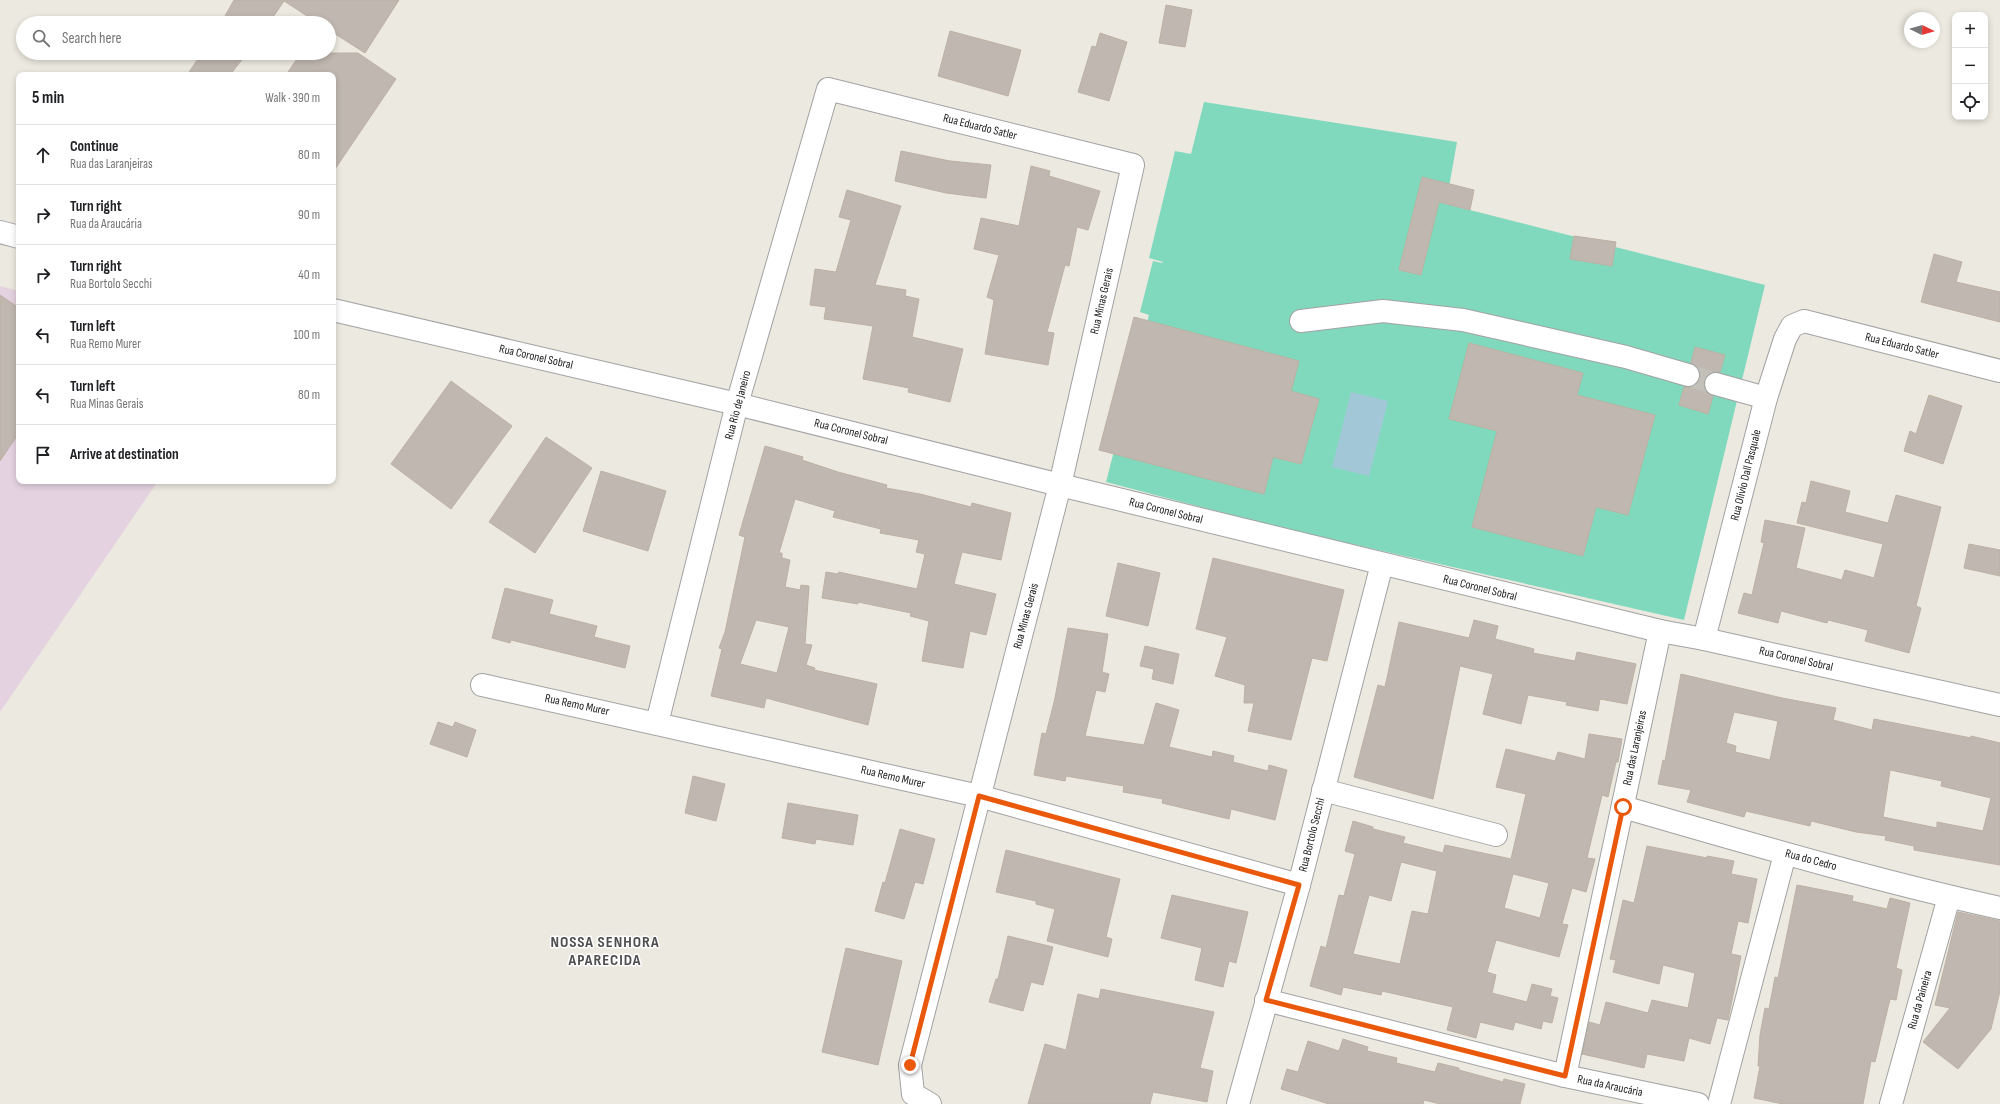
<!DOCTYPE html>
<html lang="en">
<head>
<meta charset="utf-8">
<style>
	body { margin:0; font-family:"Sofia Sans Condensed",sans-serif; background:#f2f2f2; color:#202124 }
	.controls { position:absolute; right:12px; top:12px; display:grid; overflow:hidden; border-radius:8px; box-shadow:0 2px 6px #0003 }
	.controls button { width:36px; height:36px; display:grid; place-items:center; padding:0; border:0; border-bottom:1px solid #e0e0e0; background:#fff; color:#202124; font:20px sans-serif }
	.compass { position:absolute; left:1904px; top:12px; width:36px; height:36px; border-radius:50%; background:#fff; box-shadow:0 2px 6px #0003; rotate:95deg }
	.stop { position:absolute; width:12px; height:12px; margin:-9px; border:3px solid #ea580c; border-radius:50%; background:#fff }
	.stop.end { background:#ea580c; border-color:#fff; box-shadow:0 1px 4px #0008 }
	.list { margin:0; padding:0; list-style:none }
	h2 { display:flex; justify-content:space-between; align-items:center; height:52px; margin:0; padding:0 16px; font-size:17px }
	h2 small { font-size:13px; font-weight:400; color:#757577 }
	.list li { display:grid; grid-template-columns:26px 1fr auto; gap:12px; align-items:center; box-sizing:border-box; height:60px; padding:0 16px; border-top:1px solid #e0e0e0 }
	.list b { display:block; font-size:15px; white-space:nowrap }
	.list p { margin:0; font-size:13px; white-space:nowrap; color:#757577 }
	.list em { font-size:13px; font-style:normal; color:#757577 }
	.icon { flex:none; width:22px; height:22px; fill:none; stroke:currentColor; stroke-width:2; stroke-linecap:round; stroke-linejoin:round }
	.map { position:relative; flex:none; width:2000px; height:1104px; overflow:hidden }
	.search { position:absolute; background:#fff; box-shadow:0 2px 6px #0003; left:16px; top:16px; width:320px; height:44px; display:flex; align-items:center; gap:10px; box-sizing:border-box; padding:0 14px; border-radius:22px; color:#757577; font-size:15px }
	.panel { position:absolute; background:#fff; box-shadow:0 2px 6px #0003; left:16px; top:72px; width:320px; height:412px; border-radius:8px }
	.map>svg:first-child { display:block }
</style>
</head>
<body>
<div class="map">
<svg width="2000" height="1104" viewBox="0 0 2000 1104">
	<rect width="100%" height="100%" fill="#ece9e0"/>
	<!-- industrial -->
	<polygon fill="#e5d2e0" points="0,286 19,291 19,481 158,481 0,712"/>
	<!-- pitch -->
	<polygon fill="#81d9bd" points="1204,102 1457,142 1446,204 1765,285 1684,620 1273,526 1106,482 1149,315 1140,312 1153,261 1162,263 1163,262 1149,258 1175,151 1191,154"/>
	<!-- water -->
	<polygon fill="#a2c8d8" points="1351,392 1388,401 1369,476 1332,467"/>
	<!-- building -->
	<g fill="#c0b8b0" stroke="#bdb0a3" fill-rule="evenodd">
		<polygon points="234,0 399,0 365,53 329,30 329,23 318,23 284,1 269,23 221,23"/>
		<polygon points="1166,5 1192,10 1185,47 1159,43"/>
		<polygon points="950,31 1021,50 1008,96 938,76"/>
		<polygon points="1100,33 1127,42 1109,101 1078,92 1092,46 1096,47"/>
		<polygon points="202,53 247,53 230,75 187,75"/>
		<polygon points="301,53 358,53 396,79 333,172 333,75 286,75"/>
		<polygon points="901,151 950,161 991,165 986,198 946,193 895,181"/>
		<polygon points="1031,166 1050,171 1049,176 1100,191 1088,230 1077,227 1069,266 1065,265 1047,332 1054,333 1048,365 985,354 994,300 987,297 999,255 974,249 981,218 1019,226"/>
		<polygon points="1422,177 1474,190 1470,210 1439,202 1421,275 1399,270"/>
		<polygon points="847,190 901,206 875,285 906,290 905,296 919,299 912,337 963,349 950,402 908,392 909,388 863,379 873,326 824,319 826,307 810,305 815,269 836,272 851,220 839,217"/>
		<polygon points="1574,236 1616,242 1612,266 1570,259"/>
		<polygon points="1934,254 1962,262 1956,282 2000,292 2000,322 1921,302"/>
		<polygon points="0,295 19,308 19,433 0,461"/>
		<polygon points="1134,317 1299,361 1291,391 1319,399 1301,464 1273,457 1264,494 1099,450"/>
		<polygon points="1469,343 1583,373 1577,395 1655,415 1628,515 1596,507 1583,556 1472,527 1497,431 1449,419"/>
		<polygon points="1695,347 1725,355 1720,372 1713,372 1708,375 1704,380 1704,387 1707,393 1713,396 1708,414 1679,405 1684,387 1691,387 1696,384 1700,379 1700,372 1697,367 1691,363"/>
		<polygon points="451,381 512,426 451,509 391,464"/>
		<polygon points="1929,395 1962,406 1943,464 1904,451 1910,431 1916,434"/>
		<polygon points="546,437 592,468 535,553 489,522"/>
		<path d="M765,446L803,457L802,460L838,472L887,485L886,488L920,494L971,507L972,503L1011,513L1001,560L962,552L954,584L996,594L986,635L970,631L963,668L922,661L929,621L910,616L911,613L858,602V604L822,598L826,572L838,574L839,572L917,589L925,554L916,552L919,540L880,533L881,529L833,517L835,511L795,499L779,553H782V558L790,560L785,587L800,590L801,585L809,586L805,644L812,645L806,665L815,668L814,670L877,684L868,725L766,698L764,708L711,696L722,649L719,648L725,632L745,537L739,535ZM756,620L789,627L777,673L740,664Z"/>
		<polygon points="601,471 666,491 648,551 583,531"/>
		<polygon points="1811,481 1850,491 1845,512 1888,523 1896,495 1941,507 1916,606 1921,608 1909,653 1865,641 1868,630 1828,620 1827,623 1781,611 1778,623 1738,613 1744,593 1752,595 1764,543 1761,542 1765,520 1805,528 1796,568 1842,580 1845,570 1874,578 1883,544 1797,523 1802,502 1806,503"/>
		<polygon points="1969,544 2000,550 2000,576 1964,568"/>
		<polygon points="1213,558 1344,590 1327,661 1312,658 1291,740 1248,731 1254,703 1244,703 1245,685 1215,676 1227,637 1196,629"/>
		<polygon points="1118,563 1160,573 1148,626 1106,616"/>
		<polygon points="505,588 553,600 549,614 597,626 594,637 630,646 625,668 511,640 510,643 492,638"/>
		<polygon points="1474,620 1498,626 1495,639 1534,649 1533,653 1575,661 1577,652 1636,664 1627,704 1600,699 1598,711 1566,705 1567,702 1528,695 1521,724 1483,714 1493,674 1460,666 1433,799 1354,777 1378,685 1385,687 1399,622 1469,638"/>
		<polygon points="1068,628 1108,634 1102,672 1109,674 1105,692 1096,690 1085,736 1144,745 1156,703 1179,710 1169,747 1212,757 1213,751 1234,756 1233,762 1268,771 1269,765 1287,770 1275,820 1231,809 1229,819 1162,803 1163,799 1123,792 1124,786 1066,776 1065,781 1034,775 1042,733 1046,734 1055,698"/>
		<polygon points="1145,646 1179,654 1173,684 1152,679 1154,669 1140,666"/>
		<path d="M1681,674L1782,698L1836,708L1833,720L1872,730L1874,719L1971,738V736L2000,743V865L1914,850V846L1885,840L1886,836L1856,832L1811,821L1810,826L1746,811L1744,817L1687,802L1691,790L1658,784L1663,760L1665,761ZM1734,712L1778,721L1770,760L1735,752L1736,746L1726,743ZM1890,770L1942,781L1941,786L1991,798L1983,831L1937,822V828L1883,817Z"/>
		<polygon points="438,722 453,727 455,722 476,730 467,757 430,744"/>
		<path d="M1589,734L1622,739L1618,762H1616L1608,797L1602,795L1587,858L1595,859L1586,892L1572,888L1562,924L1568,925L1559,957L1496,940L1487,972L1496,975L1492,993L1527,1002L1532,984L1552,989L1550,996L1558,998L1552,1023L1543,1021L1541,1029L1515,1022L1513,1030L1480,1022L1476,1038L1447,1030L1453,1007L1382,991L1381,995L1343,987L1341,995L1310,986L1321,946L1326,948L1339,895L1344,896L1355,854L1345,851L1353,821L1373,827V829L1405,837L1403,843L1443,853L1445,845L1511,859L1526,794L1496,787L1506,749L1555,761L1558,752L1585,759ZM1401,862L1437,871L1428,914L1412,911L1400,964L1353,954L1369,895L1391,901ZM1513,874L1549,883L1540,918L1504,908Z"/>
		<polygon points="693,776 725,784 716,821 685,813"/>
		<polygon points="788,803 858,815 853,845 816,839 815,844 782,838"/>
		<polygon points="900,829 935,839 923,884 915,882 904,919 875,911 883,882 885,883"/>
		<polygon points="1647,846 1707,858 1707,856 1734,861 1731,874 1757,879 1748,923 1738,921 1731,954 1741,956 1728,1020 1717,1018 1710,1044 1689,1038 1684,1061 1647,1054 1644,1068 1582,1054 1589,1022 1600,1025 1606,1002 1648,1013 1652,1000 1688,1008 1695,973 1663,965 1659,984 1613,972 1616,960 1610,959 1623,900 1634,903"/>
		<polygon points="1006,850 1120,879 1106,937 1112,939 1108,957 1047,941 1055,909 1036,904 1036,901 996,892"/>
		<polygon points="1797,885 1853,896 1852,901 1887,909 1890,898 1910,903 1896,968 1902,970 1896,1000 1890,999 1875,1062 1871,1061 1863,1104 1783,1104 1754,1098 1760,1066 1758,1066 1760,1035 1765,1008 1769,1009 1775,977 1778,978"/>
		<polygon points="1172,895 1248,912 1236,963 1229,961 1223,987 1195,980 1202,948 1161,938"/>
		<polygon points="1958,912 2000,921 2000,991 1991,1029 1958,1069 1923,1042 1950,1008 1935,1005"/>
		<polygon points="1008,936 1053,947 1043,985 1031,982 1023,1011 989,1002 996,979 998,979"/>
		<polygon points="846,948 902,961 878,1065 822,1052"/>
		<polygon points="1101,989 1214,1012 1200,1068 1213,1071 1207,1102 1153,1092 1150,1104 1028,1104 1045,1044 1066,1050 1078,994 1099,999"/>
		<polygon points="1343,1039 1368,1047 1367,1051 1397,1058 1396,1063 1435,1072 1438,1063 1459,1068 1459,1070 1503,1082 1504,1079 1525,1084 1520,1104 1440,1104 1424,1100 1423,1104 1329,1104 1281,1089 1287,1069 1298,1072 1308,1041 1339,1051"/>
	</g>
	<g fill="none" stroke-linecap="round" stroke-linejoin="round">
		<!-- minor-tunnel -->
		<polyline stroke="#c2c0b9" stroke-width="22" stroke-dasharray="22 11" stroke-linecap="butt" points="1688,375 1716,384"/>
		<!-- minor casing -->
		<g stroke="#a2a2a2" stroke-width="24">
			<g id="minor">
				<polyline points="0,232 19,237"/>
				<polyline points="333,310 737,404 1060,485 1660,631 1704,639 2000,705"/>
				<polyline points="1301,321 1383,311 1463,320 1626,357 1688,375"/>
				<polyline points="1716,384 1766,398"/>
				<polyline points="1704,639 1766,398 1785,339 1792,326 1804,321 2000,371"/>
				<polyline points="482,685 979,796 1299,885"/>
				<polyline points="657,723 737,404 828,89 1133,165 1060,485 910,1065 913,1094 930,1104"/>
				<polyline points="1323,790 1496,835"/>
				<path d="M1623,807C1748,843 1873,880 2000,908"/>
				<polyline points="1266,1000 1565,1076 1698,1104"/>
				<polyline points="1565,1076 1660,631"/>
				<polyline points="1238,1104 1299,885 1382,564"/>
				<polyline points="1719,1104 1785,854"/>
				<polyline points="1891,1104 1949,897"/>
			</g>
		</g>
		<!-- minor -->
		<use href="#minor" stroke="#fff" stroke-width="22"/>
	</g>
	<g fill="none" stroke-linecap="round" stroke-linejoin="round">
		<!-- route -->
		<polyline stroke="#ea580c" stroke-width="5" points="910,1065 979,796 1299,885 1266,1000 1565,1076 1623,807"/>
	</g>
	<g text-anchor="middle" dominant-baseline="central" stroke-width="3" stroke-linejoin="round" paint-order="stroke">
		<!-- street labels -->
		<g font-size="12" fill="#1b1b1b" stroke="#fff">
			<text transform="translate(980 127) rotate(14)">Rua Eduardo Satler</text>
			<text transform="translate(1102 301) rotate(-77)">Rua Minas Gerais</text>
			<text transform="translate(1902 346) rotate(14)">Rua Eduardo Satler</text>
			<text transform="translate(536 357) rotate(13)">Rua Coronel Sobral</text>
			<text transform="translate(738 405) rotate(-75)">Rua Rio de Janeiro</text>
			<text transform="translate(851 432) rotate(14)">Rua Coronel Sobral</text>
			<text transform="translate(1746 475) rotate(-76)">Rua Olívio Dall Pasquale</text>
			<text transform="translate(1166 511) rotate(14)">Rua Coronel Sobral</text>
			<text transform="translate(1480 588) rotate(14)">Rua Coronel Sobral</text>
			<text transform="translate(1026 616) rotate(-75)">Rua Minas Gerais</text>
			<text transform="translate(1796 659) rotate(13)">Rua Coronel Sobral</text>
			<text transform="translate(577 705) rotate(12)">Rua Remo Murer</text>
			<text transform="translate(1635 748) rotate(-78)">Rua das Laranjeiras</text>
			<text transform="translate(893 777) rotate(13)">Rua Remo Murer</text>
			<text transform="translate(1312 835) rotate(-76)">Rua Bortolo Secchi</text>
			<text transform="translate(1811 860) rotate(15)">Rua do Cedro</text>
			<text transform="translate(1920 1000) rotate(-74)">Rua da Paineira</text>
			<text transform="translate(1610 1086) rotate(12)">Rua da Araucária</text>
		</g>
		<!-- district labels -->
		<g font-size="16" font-weight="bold" letter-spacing="1" fill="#4e4e4e" stroke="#fff">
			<text x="605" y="942">NOSSA SENHORA<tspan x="605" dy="18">APARECIDA</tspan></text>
		</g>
	</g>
</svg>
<div class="controls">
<button>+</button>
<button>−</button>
<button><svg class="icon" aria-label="locate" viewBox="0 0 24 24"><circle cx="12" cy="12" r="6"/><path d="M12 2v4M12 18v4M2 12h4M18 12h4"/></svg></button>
</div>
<svg class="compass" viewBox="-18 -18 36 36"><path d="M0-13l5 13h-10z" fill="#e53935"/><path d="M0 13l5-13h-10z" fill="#757577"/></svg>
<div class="stop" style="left:1623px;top:807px"></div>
<div class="stop end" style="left:910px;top:1065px"></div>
<div class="search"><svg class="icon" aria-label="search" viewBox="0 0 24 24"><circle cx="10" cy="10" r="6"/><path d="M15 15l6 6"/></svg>Search here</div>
<section class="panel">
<h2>5 min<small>Walk · 390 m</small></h2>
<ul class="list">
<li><svg class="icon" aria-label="ahead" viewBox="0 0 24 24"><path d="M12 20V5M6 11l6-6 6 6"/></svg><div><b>Continue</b><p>Rua das Laranjeiras</p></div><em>80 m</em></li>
<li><svg class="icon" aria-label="right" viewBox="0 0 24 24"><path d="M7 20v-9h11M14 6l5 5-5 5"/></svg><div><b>Turn right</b><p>Rua da Araucária</p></div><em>90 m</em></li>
<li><svg class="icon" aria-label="right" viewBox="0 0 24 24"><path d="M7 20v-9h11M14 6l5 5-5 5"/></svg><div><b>Turn right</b><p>Rua Bortolo Secchi</p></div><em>40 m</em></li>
<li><svg class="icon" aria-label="left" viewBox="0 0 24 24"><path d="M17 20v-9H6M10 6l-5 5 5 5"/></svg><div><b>Turn left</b><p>Rua Remo Murer</p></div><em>100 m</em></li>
<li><svg class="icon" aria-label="left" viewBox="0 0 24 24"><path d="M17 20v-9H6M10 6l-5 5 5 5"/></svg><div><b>Turn left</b><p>Rua Minas Gerais</p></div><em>80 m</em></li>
<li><svg class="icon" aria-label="arrive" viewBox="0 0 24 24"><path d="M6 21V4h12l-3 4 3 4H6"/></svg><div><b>Arrive at destination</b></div></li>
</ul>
</section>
</div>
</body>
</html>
